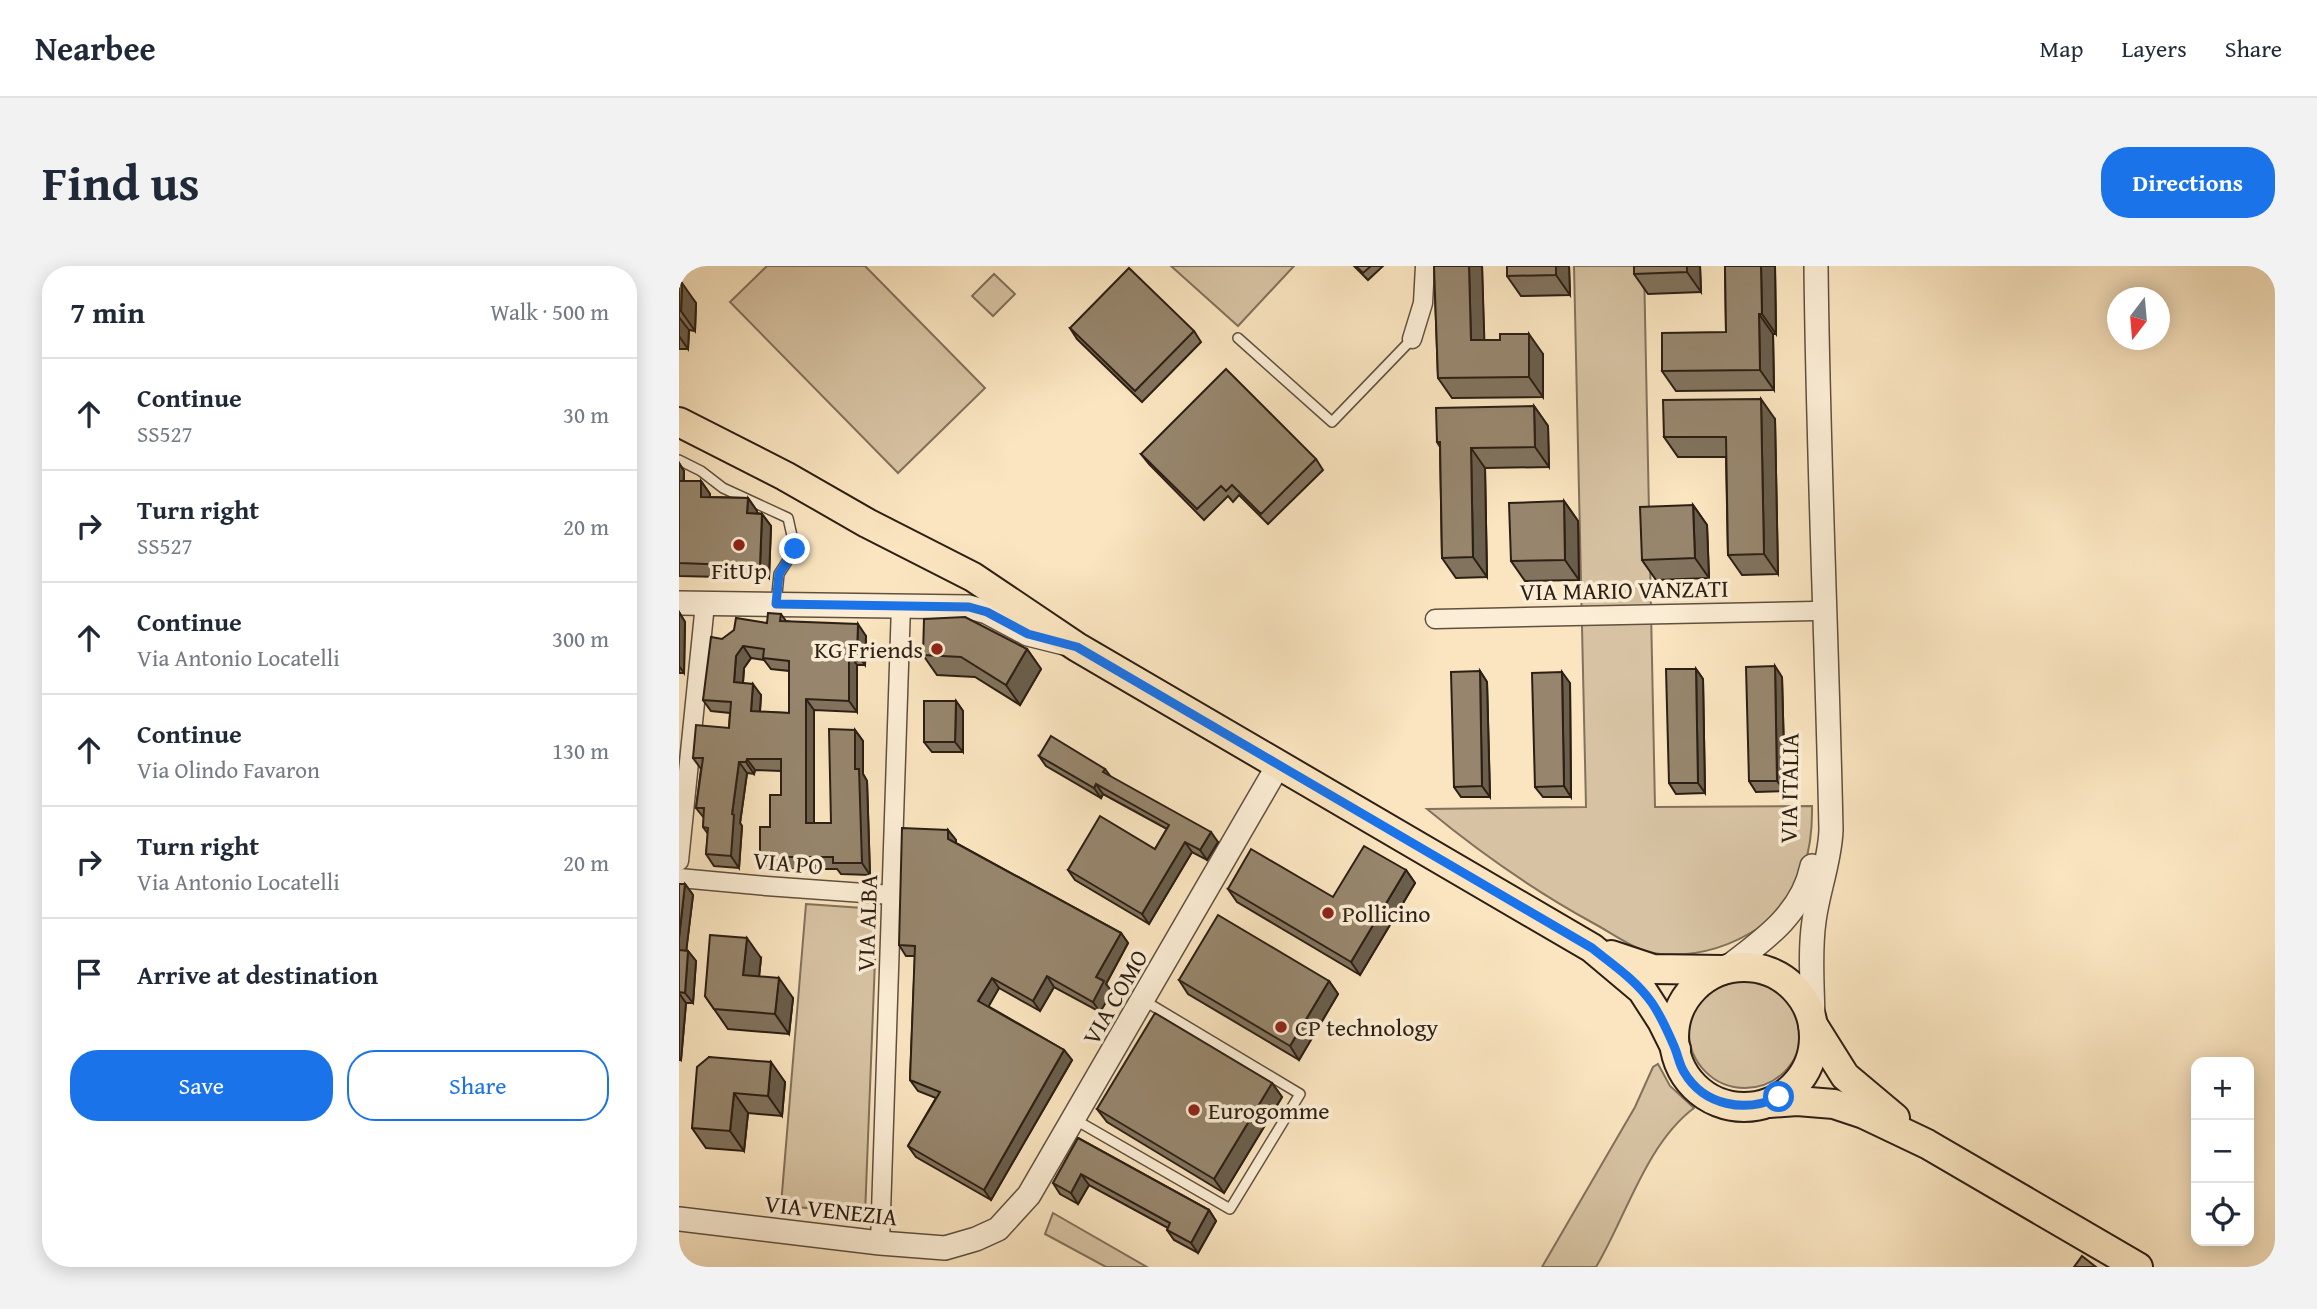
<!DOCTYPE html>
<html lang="en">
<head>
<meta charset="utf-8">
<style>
	body { margin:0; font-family:"Gentium Book Plus",serif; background:#f2f2f3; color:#1f2937 }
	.controls { position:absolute; right:21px; bottom:21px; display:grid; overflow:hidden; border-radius:14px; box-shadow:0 4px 18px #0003 }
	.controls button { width:63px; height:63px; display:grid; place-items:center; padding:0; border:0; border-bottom:2px solid #e0e1e3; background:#fff; color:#1f2937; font:35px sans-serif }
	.compass { position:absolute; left:1428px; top:21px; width:63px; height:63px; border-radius:50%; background:#fff; box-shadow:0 4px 18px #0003; rotate:196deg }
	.stop { position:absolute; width:21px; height:21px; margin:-16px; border:5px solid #1a73e8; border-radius:50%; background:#fff }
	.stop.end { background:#1a73e8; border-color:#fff; box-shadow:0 2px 7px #0008 }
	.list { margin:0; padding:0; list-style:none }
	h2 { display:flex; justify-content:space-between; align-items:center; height:91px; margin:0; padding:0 28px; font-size:30px }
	h2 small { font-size:23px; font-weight:400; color:#747a83 }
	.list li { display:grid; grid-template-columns:46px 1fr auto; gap:21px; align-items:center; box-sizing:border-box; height:112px; padding:0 28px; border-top:2px solid #e0e1e3 }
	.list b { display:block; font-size:26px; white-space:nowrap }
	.list p { margin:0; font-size:23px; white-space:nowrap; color:#747a83 }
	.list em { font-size:23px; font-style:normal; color:#747a83 }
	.actions { display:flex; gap:14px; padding:21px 28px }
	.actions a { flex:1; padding:16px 0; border:2px solid #1a73e8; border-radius:28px; text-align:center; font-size:24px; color:#1a73e8 }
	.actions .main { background:#1a73e8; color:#fff }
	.icon { flex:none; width:38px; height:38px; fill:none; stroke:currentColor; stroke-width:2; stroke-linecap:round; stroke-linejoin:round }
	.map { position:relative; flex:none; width:1596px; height:1001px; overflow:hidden; border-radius:28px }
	header { display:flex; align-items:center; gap:42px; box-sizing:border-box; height:98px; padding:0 35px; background:#fff; border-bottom:2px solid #e0e1e3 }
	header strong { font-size:33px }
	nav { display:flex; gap:38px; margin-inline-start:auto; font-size:24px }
	.intro { display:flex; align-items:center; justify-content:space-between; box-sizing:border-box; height:168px; padding:0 42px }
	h1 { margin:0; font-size:49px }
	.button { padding:18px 32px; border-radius:28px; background:#1a73e8; color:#fff; font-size:24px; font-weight:700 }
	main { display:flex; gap:42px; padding:0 42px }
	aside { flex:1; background:#fff; border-radius:28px; box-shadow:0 4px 18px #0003 }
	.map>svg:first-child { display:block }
</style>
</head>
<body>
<header>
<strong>Nearbee</strong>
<nav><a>Map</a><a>Layers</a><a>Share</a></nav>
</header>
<div class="intro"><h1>Find us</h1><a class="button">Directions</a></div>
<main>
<aside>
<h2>7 min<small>Walk · 500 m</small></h2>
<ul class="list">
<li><svg class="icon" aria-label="ahead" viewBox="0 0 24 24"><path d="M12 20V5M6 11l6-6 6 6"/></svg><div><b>Continue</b><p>SS527</p></div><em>30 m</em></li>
<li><svg class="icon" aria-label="right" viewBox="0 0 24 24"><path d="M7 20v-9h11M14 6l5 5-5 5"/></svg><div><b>Turn right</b><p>SS527</p></div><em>20 m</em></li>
<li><svg class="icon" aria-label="ahead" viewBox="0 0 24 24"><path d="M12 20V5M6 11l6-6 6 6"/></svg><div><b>Continue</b><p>Via Antonio Locatelli</p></div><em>300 m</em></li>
<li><svg class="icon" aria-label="ahead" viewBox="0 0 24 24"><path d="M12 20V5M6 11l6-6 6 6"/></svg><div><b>Continue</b><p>Via Olindo Favaron</p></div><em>130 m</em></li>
<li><svg class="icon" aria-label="right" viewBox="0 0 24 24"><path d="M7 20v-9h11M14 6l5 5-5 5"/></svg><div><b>Turn right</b><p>Via Antonio Locatelli</p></div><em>20 m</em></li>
<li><svg class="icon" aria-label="arrive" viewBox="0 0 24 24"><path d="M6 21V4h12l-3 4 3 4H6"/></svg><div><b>Arrive at destination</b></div></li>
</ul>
<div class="actions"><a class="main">Save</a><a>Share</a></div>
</aside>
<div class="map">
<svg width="1596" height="1001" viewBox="0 0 1596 1001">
	<rect width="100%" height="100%" fill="#fae5c0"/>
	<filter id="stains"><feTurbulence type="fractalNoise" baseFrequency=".00286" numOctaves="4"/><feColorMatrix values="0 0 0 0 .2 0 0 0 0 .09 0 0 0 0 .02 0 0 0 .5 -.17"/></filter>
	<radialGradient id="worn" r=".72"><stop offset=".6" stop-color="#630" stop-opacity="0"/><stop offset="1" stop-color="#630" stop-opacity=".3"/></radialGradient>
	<!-- green -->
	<g fill="#d7c3a3" stroke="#82715c" stroke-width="2">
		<polygon points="88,0 186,0 306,122 219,207 51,36"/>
		<polygon points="492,0 615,0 559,60"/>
		<path d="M895,0H965L976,541L1133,540C1134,588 1122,632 1081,661C1051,681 1017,691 981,688C955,685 935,668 914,657C854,624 800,586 748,543L907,541Z"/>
		<polygon points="315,8 336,28 314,50 293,30"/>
		<polygon points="127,638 198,643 186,949 102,939"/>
		<circle cx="1066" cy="766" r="56"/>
		<path d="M979,798L991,820L1015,842C967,878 947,951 917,1001H863L956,841L974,801Z"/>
		<polygon points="374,947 468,1001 427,1001 366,968"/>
	</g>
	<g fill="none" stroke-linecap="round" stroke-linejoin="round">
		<!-- service casing -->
		<g stroke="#60503f" stroke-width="12">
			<g id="service">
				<polyline points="559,72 653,156 733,73"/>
				<polyline points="0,194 22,205 44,222 109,252 116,283 100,308 97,338"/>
				<polyline points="395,853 551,943 621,828 464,734"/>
			</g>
		</g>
		<!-- minor casing -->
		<g stroke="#60503f" stroke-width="21">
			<g id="minor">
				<polyline points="733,73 744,37 746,0"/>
				<polyline points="756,353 1135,345"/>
				<polyline points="0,595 26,338"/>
				<polyline points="0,612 87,620 213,629"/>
				<polyline points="201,977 222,339"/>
			</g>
		</g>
		<!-- tertiary casing -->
		<g stroke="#60503f" stroke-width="26">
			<g id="tertiary">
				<polyline points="0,337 290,341 308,346 349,368 385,377"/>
				<path d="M1045,704C1082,676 1123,649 1133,600"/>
				<path d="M1134,759C1134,725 1130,689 1135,655C1139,624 1151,595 1152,564C1148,376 1139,188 1137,0"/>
				<polyline points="0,953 201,977 266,982 297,973 319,963 350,929 600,498"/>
			</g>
		</g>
		<!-- primary casing -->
		<g stroke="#2c1f14" stroke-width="32">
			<g id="primary">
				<polyline points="0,156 106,210 188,257 294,311 398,381 913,682 963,724 983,755 997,783"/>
				<polyline points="932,689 974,703 1043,704"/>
				<circle cx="1065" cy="771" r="70"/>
				<polyline points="1134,759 1166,810 1216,852"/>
				<polyline points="1090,837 1118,835 1155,838 1185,848 1248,878 1459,1001"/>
			</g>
		</g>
		<!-- service -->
		<use href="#service" stroke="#fceed6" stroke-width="9"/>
		<!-- minor -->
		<use href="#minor" stroke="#fceed6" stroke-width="18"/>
		<!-- tertiary -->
		<use href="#tertiary" stroke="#fceed6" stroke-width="23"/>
		<!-- primary -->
		<use href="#primary" stroke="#fae5c0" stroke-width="28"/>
	</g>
	<!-- wall -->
	<g fill="#82735e" stroke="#2c1f14" stroke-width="2" fill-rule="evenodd">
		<polygon points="675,0 704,0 689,14"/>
		<polygon points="755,0 803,0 805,74 864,88 864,131 773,132 759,112"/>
		<polygon points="828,0 890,0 891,29 842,30 828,10"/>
		<polygon points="955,0 1021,0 1022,26 969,28 955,8"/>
		<polygon points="1046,0 1096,0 1097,68 1094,68 1095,124 997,125 983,105 1047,66"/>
		<polygon points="0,17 17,37 16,65 10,64 9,83 0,83"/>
		<polygon points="391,62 515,65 522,76 463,136 398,73"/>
		<polygon points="855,140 869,160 870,201 806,202 808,311 777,312 763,292 761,181 758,176"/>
		<polygon points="1096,153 1099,308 1063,309 1049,289 1047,191 999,191 985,171"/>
		<polygon points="462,188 637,193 644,204 589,258 560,229 554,236 549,230 525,254 470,198"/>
		<polygon points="0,197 5,205 5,215 22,215 31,228 31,231 69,232 78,245 78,247 83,248 92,260 90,312 0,310"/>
		<polygon points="885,235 899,255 900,314 846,315 832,295"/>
		<polygon points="1014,239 1028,259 1030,312 977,314 963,294"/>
		<polygon points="0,346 6,356 5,407 0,407"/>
		<path d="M102,348L107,355L187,370L186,399H178V446L135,444V557H152L176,464L184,475V508L188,515L191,609L162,608L158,603H89L81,591L102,529V505L76,504L75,508L68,507L61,557L63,560L60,602L35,600L27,588L29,568L24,561L25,552L17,542L22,503L14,492L50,462L51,447L32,445L24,434L43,373L88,357ZM72,392L85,394L92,403L110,405V447L81,446L82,429L64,417L65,402Z"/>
		<polygon points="348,383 362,403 341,439 296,411 258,409 244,389"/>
		<polygon points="1017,403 1024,413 1026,527 997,528 990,517"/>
		<polygon points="801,405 808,416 811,531 782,531 775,521"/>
		<polygon points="1103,411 1106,525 1077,526 1070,515"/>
		<polygon points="891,417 892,531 864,531 856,521"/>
		<polygon points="277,435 284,445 284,486 253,486 245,476"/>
		<polygon points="360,490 426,503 432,511 539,576 528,594 513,586 470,658 396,614 389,604 476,583 488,563 424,528 422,532 367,500"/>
		<polygon points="269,564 277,574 277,577 442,667 449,677 427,718 433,726 421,746 375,721 361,745 320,722 309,740 385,784 393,794 312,934 237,891 229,880 257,832 239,825 231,814 236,690 227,690 220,679"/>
		<polygon points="727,604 736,617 681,709 558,636 549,623 654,631"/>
		<polygon points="0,618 6,618 14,629 7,685 9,685 17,695 14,737 7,737 2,794 0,794"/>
		<polygon points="82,692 80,711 114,732 110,768 49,763 26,730"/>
		<polygon points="500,714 650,715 659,728 620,794 509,728"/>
		<polygon points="30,791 106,816 103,850 69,847 65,885 27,882 13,862"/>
		<polygon points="593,817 603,831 545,927 428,856 418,843"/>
		<polygon points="399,872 530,944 537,955 519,987 495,974 488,964 489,962 410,919 399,938 381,928 374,917"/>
	</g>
	<!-- shaded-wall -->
	<g fill="#6a5e4c" stroke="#2c1f14" stroke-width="2">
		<polygon points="790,0 803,0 806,94 792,74"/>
		<polygon points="877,0 890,0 891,29 877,9"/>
		<polygon points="1008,0 1021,0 1022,26 1008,6"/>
		<polygon points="1082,0 1096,0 1097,68 1083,48"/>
		<polygon points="3,17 17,37 16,65 2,45"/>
		<polygon points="1080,48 1094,68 1095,124 1081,104"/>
		<polygon points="0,51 10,64 9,83 0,70"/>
		<polygon points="850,68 864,88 864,131 850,111"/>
		<polygon points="1082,133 1096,153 1099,308 1085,288"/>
		<polygon points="855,140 869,160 870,201 856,181"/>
		<polygon points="792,182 806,202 808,311 794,291"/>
		<polygon points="0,197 5,205 4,228 0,222"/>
		<polygon points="22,215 31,228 31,243 22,231"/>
		<polygon points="69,232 78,245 77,260 68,247"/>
		<polygon points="885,235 899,255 900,314 886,294"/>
		<polygon points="1014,239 1028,259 1030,312 1016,292"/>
		<polygon points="83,248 92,260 90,312 81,300"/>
		<polygon points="0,346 6,356 5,407 0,400"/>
		<polygon points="179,358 187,370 186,399 178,388"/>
		<polygon points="64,380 72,392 65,402 63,428 55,416 57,390"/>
		<polygon points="348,383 362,403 341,439 327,419"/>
		<polygon points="170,387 178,399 178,446 170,435"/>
		<polygon points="1096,400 1103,411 1106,525 1098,515"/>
		<polygon points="1017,403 1024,413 1026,527 1019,517"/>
		<polygon points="801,405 808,416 811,531 803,520"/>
		<polygon points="883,406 891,417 892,531 885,520"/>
		<polygon points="74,418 82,429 80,457 72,445"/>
		<polygon points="127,433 135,444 135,569 127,557"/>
		<polygon points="277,435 284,445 284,486 276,476"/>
		<polygon points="176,464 184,475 184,508 188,515 191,609 183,597 176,503"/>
		<polygon points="68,493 76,504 75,508 67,496"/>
		<polygon points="60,496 68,507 61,557 63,560 60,602 52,590 53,548"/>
		<polygon points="417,518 424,528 422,532 415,522"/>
		<polygon points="269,564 277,574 276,583 269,573"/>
		<polygon points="532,566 539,576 528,594 521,584"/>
		<polygon points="506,576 513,586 470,658 463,648"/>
		<polygon points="727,604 736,617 681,709 672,696"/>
		<polygon points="6,618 14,629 6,695 0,686 0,672"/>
		<polygon points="442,667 449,677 427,718 433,726 421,746 414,736 417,711"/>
		<polygon points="68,672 82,692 78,729 64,709"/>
		<polygon points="9,685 17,695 14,737 6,727"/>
		<polygon points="368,710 375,721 361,745 354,735"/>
		<polygon points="100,712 114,732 110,768 96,748"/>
		<polygon points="313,712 320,722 307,745 299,735"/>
		<polygon points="650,715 659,728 620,794 611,780"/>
		<polygon points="0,727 7,737 2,794 0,792"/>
		<polygon points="385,784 393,794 312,934 305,924"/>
		<polygon points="92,796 106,816 103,850 89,830"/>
		<polygon points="593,817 603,831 545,927 535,913"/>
		<polygon points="55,827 69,847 65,885 51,865"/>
		<polygon points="402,908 410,919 399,938 392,927"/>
		<polygon points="530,944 537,955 519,987 512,977"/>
	</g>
	<!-- building -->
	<g fill="#97866d" stroke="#2c1f14" stroke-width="2" fill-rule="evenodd">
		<polygon points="677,0 692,0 684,7"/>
		<polygon points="755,0 790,0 792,74 821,74 821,68 850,68 850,111 759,112"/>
		<polygon points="828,0 877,0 877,9 828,10"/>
		<polygon points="955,0 1008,0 1008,6 955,8"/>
		<polygon points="1046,0 1082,0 1083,48 1080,48 1081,104 983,105 983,67 1047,66"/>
		<polygon points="450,2 515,65 456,125 391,62"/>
		<polygon points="0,17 3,17 2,45 0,45"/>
		<polygon points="547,103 637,193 582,248 553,219 547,225 542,220 518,243 462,188"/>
		<polygon points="1082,133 1085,288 1049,289 1047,171 985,171 984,134"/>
		<polygon points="855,140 856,181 792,182 794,291 763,292 761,176 758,176 757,142"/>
		<polygon points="0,215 22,215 22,231 69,232 68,247 83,248 81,300 0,297"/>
		<polygon points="885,235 886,294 832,295 830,237"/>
		<polygon points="1014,239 1016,292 963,294 961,241"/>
		<path d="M89,347L102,348L101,355L179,358L178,388L170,387V435L127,433V557H152L150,463L176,464V503H180L183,597H154V591H81V561H91V529H102V493H68L67,496H60L53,548L55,549L52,590L27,588L29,562L24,561L25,542H17L24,492H14L17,459L50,462L52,436L24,434L32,371L43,373L55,364L57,352L88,357ZM64,380L85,383L84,392L110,395V447L72,445L74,418L55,416L57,390Z"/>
		<polygon points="286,351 348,383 327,419 282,391 244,389 245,353"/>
		<polygon points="1096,400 1098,515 1070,515 1067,401"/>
		<polygon points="987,403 1017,403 1019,517 990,517"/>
		<polygon points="801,405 803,520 775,521 772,406"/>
		<polygon points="883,406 885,520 856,521 853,407"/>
		<polygon points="245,435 277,435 276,476 245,476"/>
		<polygon points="372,470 426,503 424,506 532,566 521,584 506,576 463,648 389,604 421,550 476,583 490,559 417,518 415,522 360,490"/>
		<polygon points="223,562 269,564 269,573 442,667 417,711 425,715 414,736 368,710 354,735 313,712 299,735 385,784 305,924 229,880 261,826 231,814 236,680 220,679"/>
		<polygon points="685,580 727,604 672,696 549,623 572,583 654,631"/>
		<polygon points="0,618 6,618 0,672"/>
		<polygon points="539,649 650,715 611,780 500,714"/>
		<polygon points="31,669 68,672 64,709 100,712 96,748 35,743 26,730"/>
		<polygon points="0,684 9,685 6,727 0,726"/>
		<polygon points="476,747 593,817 535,913 418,843"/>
		<polygon points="30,791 92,796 89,830 55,827 51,865 13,862 18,801"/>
		<polygon points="399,872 530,944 512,977 488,964 491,957 402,908 392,927 374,917"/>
		<polygon points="1403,990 1417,1001 1395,1001"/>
	</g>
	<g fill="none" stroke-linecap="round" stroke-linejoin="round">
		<!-- route -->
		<path stroke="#1a73e8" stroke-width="9" d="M116,283L100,308L97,338L290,341L308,346L349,368L398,381L913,682C934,699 957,714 973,737C982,750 989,766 995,780C999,789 1000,798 1005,806C1025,840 1066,847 1100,831"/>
	</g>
	<!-- markers -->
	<g fill="#8f2418" stroke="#fceed6" stroke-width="2.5">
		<circle cx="60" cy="279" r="7"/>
		<circle cx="258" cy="383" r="7"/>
		<circle cx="649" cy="647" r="7"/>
		<circle cx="602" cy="761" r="7"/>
		<circle cx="515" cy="844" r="7"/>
	</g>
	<g text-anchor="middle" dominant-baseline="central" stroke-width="7" stroke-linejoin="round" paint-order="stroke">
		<!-- poi labels -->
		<g font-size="24" fill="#2c1f14" stroke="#fceed6" text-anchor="start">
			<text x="60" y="304" text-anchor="middle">FitUp</text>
			<text x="244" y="383" text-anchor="end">KG Friends</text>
			<text x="663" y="647">Pollicino</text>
			<text x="616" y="761">CP technology</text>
			<text x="529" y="844">Eurogomme</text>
		</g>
		<!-- street labels -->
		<g font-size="24" fill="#2c1f14" stroke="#fceed6">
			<text transform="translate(945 324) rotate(-1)">VIA MARIO VANZATI</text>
			<text transform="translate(1110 522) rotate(-89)">VIA ITALIA</text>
			<text transform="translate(109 597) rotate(5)">VIA PO</text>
			<text transform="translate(188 657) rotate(-88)">VIA ALBA</text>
			<text transform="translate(436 731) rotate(-60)">VIA COMO</text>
			<text transform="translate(152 944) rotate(6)">VIA VENEZIA</text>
		</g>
	</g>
	<rect width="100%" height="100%" filter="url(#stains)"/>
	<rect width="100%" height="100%" fill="url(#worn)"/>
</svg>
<div class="controls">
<button>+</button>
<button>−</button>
<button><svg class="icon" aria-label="locate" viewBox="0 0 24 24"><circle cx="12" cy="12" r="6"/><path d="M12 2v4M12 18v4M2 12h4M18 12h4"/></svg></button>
</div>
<svg class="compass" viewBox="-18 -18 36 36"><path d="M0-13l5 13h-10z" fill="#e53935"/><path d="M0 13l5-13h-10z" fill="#747a83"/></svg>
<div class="stop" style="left:1100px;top:831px"></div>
<div class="stop end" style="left:116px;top:283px"></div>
</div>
</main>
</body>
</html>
